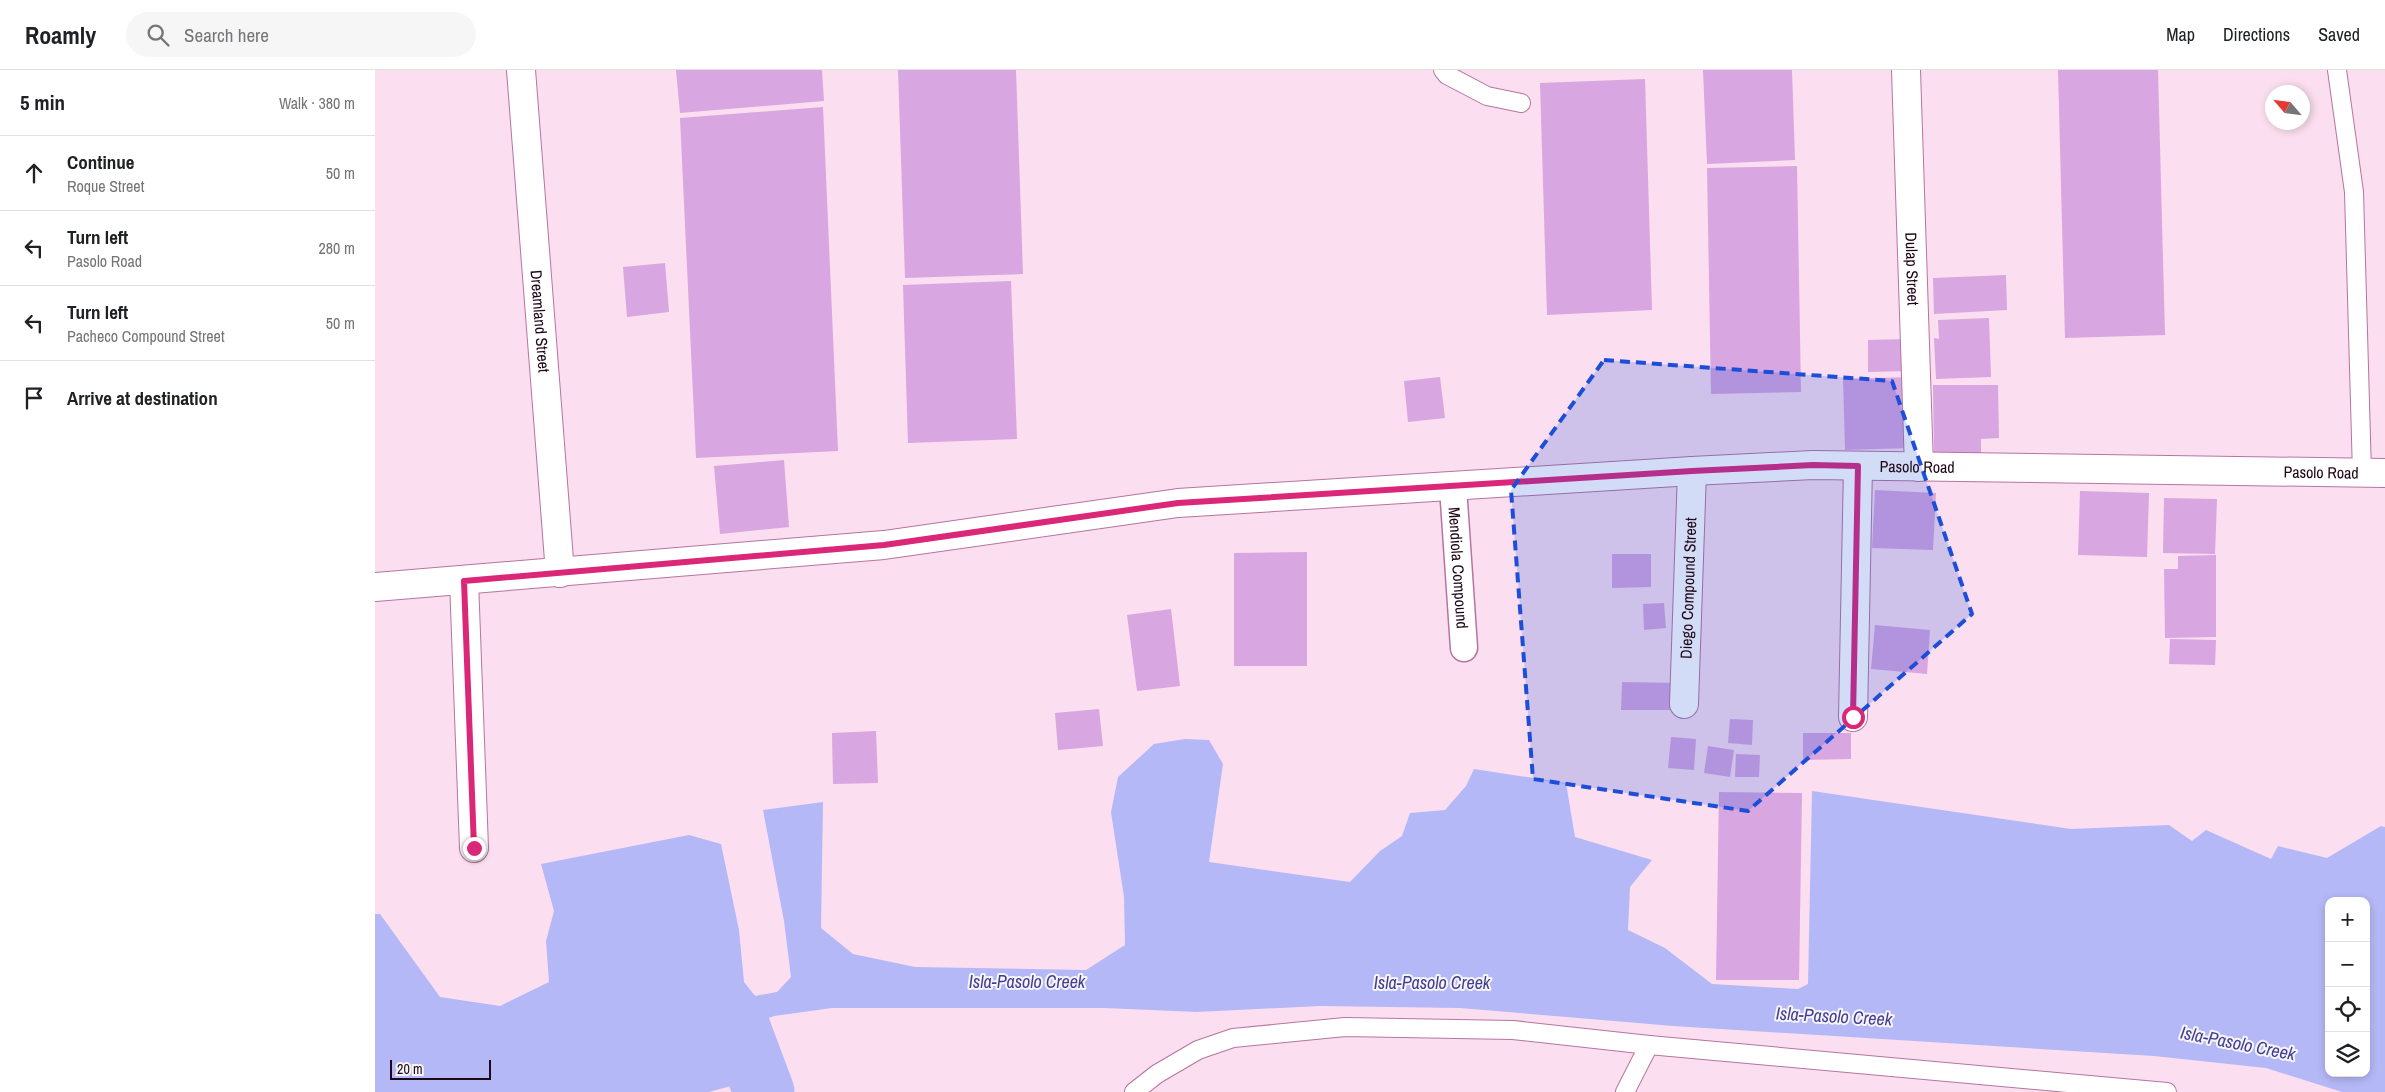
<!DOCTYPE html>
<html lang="en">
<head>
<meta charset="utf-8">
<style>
	body { margin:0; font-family:"Archivo Narrow",sans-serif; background:#f6f6f6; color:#202124 }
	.controls { position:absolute; right:15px; bottom:15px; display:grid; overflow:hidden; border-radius:10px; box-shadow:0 2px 8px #0003 }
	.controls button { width:45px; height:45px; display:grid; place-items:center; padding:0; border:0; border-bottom:1px solid #e0e0e0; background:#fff; color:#202124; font:25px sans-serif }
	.compass { position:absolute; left:1890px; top:15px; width:45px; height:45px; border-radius:50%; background:#fff; box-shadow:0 2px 8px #0003; rotate:298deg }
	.scale { position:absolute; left:15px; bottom:12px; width:101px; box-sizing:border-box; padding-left:5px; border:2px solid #1f0717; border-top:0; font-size:14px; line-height:18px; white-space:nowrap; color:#1f0717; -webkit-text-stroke:4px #f5f5f5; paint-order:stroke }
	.stop { position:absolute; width:15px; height:15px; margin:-11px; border:4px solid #db2777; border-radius:50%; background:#fff }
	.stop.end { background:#db2777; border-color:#fff; box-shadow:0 1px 5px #0008 }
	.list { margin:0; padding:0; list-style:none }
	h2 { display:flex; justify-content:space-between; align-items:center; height:65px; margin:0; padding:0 20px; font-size:21px }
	h2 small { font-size:16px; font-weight:400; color:#757577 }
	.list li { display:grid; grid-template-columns:32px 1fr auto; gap:15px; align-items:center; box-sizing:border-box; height:75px; padding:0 20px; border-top:1px solid #e0e0e0 }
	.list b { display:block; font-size:19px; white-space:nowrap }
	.list p { margin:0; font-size:16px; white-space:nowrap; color:#757577 }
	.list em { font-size:16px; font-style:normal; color:#757577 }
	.icon { flex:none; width:28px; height:28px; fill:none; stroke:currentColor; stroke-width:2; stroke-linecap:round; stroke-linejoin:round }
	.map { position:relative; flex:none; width:2010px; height:1022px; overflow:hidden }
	header { display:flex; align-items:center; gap:30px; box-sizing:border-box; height:70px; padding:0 25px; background:#fff; border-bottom:1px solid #e0e0e0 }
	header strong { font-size:24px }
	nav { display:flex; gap:28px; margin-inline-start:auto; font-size:18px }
	.search { width:350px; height:45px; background:#f6f6f6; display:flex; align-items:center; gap:12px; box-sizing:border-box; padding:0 18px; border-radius:28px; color:#757577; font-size:19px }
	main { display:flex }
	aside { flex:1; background:#fff }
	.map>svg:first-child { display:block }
</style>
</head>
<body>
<header>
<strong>Roamly</strong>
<div class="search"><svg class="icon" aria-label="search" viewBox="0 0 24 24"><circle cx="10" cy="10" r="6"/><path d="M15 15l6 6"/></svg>Search here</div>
<nav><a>Map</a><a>Directions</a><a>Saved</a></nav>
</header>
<main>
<aside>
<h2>5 min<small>Walk · 380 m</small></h2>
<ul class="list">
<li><svg class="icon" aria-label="ahead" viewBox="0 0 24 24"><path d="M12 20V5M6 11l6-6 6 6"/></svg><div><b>Continue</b><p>Roque Street</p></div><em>50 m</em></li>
<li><svg class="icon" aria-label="left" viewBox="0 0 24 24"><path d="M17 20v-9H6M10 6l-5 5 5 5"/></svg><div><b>Turn left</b><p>Pasolo Road</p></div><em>280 m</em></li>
<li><svg class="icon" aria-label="left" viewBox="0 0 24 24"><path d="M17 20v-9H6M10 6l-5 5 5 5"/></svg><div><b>Turn left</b><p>Pacheco Compound Street</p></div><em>50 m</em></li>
<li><svg class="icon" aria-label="arrive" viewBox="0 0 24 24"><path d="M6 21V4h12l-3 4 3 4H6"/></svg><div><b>Arrive at destination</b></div></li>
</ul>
</aside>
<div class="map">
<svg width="2010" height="1022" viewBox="0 0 2010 1022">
	<rect width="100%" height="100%" fill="#fbdeef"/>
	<!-- water -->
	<path fill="#b5b8f6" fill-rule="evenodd" d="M810,669L834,670L848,694L834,792L975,812L1005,781L1027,766L1035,743L1070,740L1091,716L1099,699L1191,713L1200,767L1277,790L1255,817L1253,860L1290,878L1337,914L1423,919L1433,914L1437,721L1696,759L1794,755L1817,771L1831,760L1896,789L1903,776L1952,788L2006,756L2010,757V1022H1967L1891,998L1779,986L1298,956L1085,938L944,936L822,942L729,938H457L399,946L376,954L373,961L382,990L374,1011L334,1022H0V844H5L65,927L125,936L174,912L171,871L179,841L166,794L314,765L346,774L364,860L369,912L380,926L402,922L416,907L409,851L388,740L448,732L446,858L478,884L540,897L711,900L750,875L749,827L736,742L743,707L779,674ZM1954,831H1991V1003H1954Z"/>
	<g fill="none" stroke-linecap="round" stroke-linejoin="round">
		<!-- river -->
		<polyline stroke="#b5b8f6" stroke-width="61" points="362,950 389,1022"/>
	</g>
	<!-- building -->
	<g fill="#d8a6e0">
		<polygon points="301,0 447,0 449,31 305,43"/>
		<polygon points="523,0 641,0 648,204 530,208"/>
		<polygon points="1328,0 1417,0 1420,90 1332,94"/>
		<polygon points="1683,0 1783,0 1790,265 1690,268"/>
		<polygon points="1270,9 1277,240 1172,245 1165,13"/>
		<polygon points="448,37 463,381 321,388 305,48"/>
		<polygon points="1422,96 1426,322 1336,324 1332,98"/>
		<polygon points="290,193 294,242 252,247 248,197"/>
		<polygon points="1631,205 1632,240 1559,244 1558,208"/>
		<polygon points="636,211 642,369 533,373 528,215"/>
		<polygon points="1614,248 1616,307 1561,309 1559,268 1564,269 1563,250"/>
		<polygon points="1533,269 1534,301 1493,302 1493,270"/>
		<polygon points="1065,307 1070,348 1033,352 1029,311"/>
		<polygon points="1535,307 1536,378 1470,380 1468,309"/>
		<polygon points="1558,315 1623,315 1624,368 1606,369 1606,384 1559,385"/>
		<polygon points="409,390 414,457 345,464 339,396"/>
		<polygon points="1500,420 1561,423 1558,480 1497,478"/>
		<polygon points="1705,421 1774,423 1772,487 1703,485"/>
		<polygon points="1789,428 1842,429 1840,484 1788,483"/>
		<polygon points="932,482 932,596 859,596 859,483"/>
		<polygon points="1237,484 1276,484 1276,517 1237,518"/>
		<polygon points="1841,485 1841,567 1790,568 1789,499 1803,499 1803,486"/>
		<polygon points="1289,533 1291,558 1269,560 1268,534"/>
		<polygon points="796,539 805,616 762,621 752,545"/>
		<polygon points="1500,555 1555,560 1552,604 1496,599"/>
		<polygon points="1795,569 1841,570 1840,595 1794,594"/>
		<polygon points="1247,612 1303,613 1302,640 1246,640"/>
		<polygon points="724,639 728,676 683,680 680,643"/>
		<polygon points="1355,649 1378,650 1377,675 1353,673"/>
		<polygon points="501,661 503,713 458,714 457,663"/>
		<polygon points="1428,663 1476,663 1476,689 1428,690"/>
		<polygon points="1296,667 1321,669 1319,700 1293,698"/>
		<polygon points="1333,676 1359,680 1355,707 1329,703"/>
		<polygon points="1361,684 1385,685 1384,707 1360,707"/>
		<polygon points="1344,722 1427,723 1424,910 1341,910"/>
	</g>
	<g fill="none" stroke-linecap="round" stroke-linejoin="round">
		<!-- service casing -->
		<g stroke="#b6759e" stroke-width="20">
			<g id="service">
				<polyline points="1068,0 1072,5 1112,26 1146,33"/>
				<polyline points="1962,0 1979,122 1987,403"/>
				<polyline points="759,1022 782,1004 823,980 858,968 970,957 1138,960 1274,975 1792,1022"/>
				<polyline points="1250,1022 1274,975"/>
			</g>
		</g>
		<!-- pedestrian casing -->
		<g stroke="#b6759e" stroke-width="29">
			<g id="pedestrian">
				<path id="s1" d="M1078,417L1089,578"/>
			</g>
		</g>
		<!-- minor casing -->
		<g stroke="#b6759e" stroke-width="30">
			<g id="minor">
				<path id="s2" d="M146,0L185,503"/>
				<path id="s3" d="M1531,0L1544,397"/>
				<polyline points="89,511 99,778"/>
				<path id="s4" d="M1309,634L1317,401"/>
				<polyline points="1478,647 1483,396"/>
			</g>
		</g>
		<!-- tertiary casing -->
		<g stroke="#b6759e" stroke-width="30">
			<g id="tertiary">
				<path id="s5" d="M0,517L509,475L803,433L1317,401L1438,395L2010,403"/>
			</g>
		</g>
		<!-- service -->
		<use href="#service" stroke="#fff" stroke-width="18"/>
		<!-- pedestrian -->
		<use href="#pedestrian" stroke="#fff" stroke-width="26"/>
		<!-- minor -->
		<use href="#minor" stroke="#fff" stroke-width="28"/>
		<!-- tertiary -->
		<use href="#tertiary" stroke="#fff" stroke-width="28"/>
	</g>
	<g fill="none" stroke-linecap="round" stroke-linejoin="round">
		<!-- route -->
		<polyline stroke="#db2777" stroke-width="6" points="99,778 89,511 509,475 803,433 1317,401 1438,395 1483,396 1478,647"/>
	</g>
	<!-- marked area -->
	<path fill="#1d4ed8" fill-opacity="0.2" stroke="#1d4ed8" stroke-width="4" stroke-dasharray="10 6" stroke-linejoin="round" d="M1229,290L1517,311L1597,544L1373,741L1158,709L1136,420Z"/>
	<g text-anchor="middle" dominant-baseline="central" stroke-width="4" stroke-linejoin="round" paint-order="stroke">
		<!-- street labels -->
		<g font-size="16" fill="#1f0717" stroke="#f5f5f5">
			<text stroke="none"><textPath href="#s3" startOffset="199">Dulap Street</textPath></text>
			<text stroke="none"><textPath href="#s2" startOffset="252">Dreamland Street</textPath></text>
			<text stroke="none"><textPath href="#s5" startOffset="1548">Pasolo Road</textPath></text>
			<text stroke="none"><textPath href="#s5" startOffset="1952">Pasolo Road</textPath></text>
			<text stroke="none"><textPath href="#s1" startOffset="81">Mendiola Compound</textPath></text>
			<text stroke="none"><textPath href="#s4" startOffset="116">Diego Compound Street</textPath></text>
		</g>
		<!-- water labels -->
		<g font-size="18" font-style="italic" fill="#443d95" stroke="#f5f5f5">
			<text x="652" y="911">Isla-Pasolo Creek</text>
			<text x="1057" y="912">Isla-Pasolo Creek</text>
			<text transform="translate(1459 946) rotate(3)">Isla-Pasolo Creek</text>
			<text transform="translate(1863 973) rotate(11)">Isla-Pasolo Creek</text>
		</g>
	</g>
</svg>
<div class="controls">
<button>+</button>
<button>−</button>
<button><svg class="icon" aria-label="locate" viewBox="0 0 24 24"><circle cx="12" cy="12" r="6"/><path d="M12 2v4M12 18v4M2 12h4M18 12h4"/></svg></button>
<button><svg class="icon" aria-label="layers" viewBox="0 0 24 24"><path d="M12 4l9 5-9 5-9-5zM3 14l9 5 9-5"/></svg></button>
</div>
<svg class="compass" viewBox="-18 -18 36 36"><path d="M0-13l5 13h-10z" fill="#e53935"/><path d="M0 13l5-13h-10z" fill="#757577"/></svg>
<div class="scale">20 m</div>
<div class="stop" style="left:1478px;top:647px"></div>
<div class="stop end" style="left:99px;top:778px"></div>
</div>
</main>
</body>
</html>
